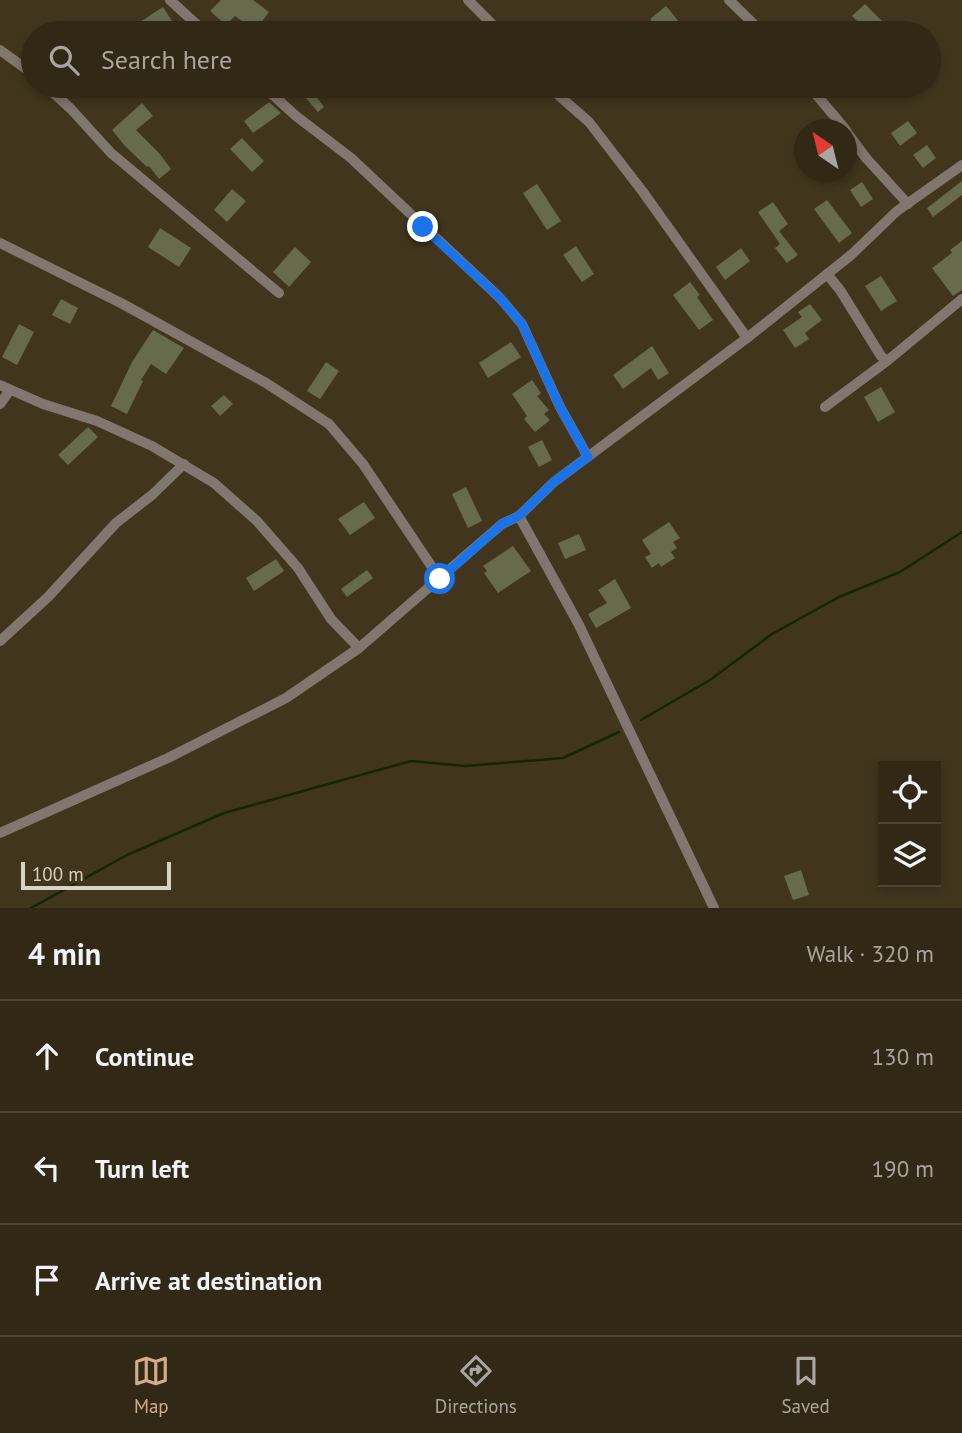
<!DOCTYPE html>
<html lang="en">
<head>
<meta charset="utf-8">
<style>
	body { margin:0; font-family:"PT Sans",sans-serif; background:#3d3423; color:#f1f3f6 }
	.controls { position:absolute; right:21px; bottom:21px; display:grid; overflow:hidden; border-radius:0px; box-shadow:0 4px 10px #0003 }
	.controls button { width:63px; height:63px; display:grid; place-items:center; padding:0; border:0; border-bottom:2px solid #4c4435; background:#312816; color:#f1f3f6; font:35px sans-serif }
	.compass { position:absolute; left:794px; top:119px; width:63px; height:63px; border-radius:50%; background:#312816; box-shadow:0 4px 10px #0003; rotate:325deg }
	.scale { position:absolute; left:21px; bottom:18px; width:150px; box-sizing:border-box; padding-left:7px; border:4px solid #d9d3c4; border-top:0; font-size:19px; line-height:24px; white-space:nowrap; color:#d9d3c4; -webkit-text-stroke:5px #41361d; paint-order:stroke }
	.stop { position:absolute; width:21px; height:21px; margin:-16px; border:5px solid #1a73e8; border-radius:50%; background:#fff }
	.stop.end { background:#1a73e8; border-color:#fff; box-shadow:0 2px 7px #0008 }
	.list { margin:0; padding:0; list-style:none }
	h2 { display:flex; justify-content:space-between; align-items:center; height:91px; margin:0; padding:0 28px; font-size:30px }
	h2 small { font-size:23px; font-weight:400; color:#a8a6a1 }
	.list li { display:grid; grid-template-columns:46px 1fr auto; gap:21px; align-items:center; box-sizing:border-box; height:112px; padding:0 28px; border-top:2px solid #4c4435 }
	.list b { display:block; font-size:26px; white-space:nowrap }
	.list em { font-size:23px; font-style:normal; color:#a8a6a1 }
	.icon { flex:none; width:38px; height:38px; fill:none; stroke:currentColor; stroke-width:2; stroke-linecap:round; stroke-linejoin:round }
	.map { position:relative; flex:none; width:962px; height:908px; overflow:hidden }
	.search { position:absolute; background:#312816; box-shadow:0 4px 10px #0003; left:21px; right:21px; top:21px; height:77px; display:flex; align-items:center; gap:18px; box-sizing:border-box; padding:0 24px; border-radius:38px; color:#a8a6a1; font-size:26px }
	.sheet { height:427px; background:#312816 }
	nav { display:flex; justify-content:space-around; align-items:center; box-sizing:border-box; height:98px; border-top:2px solid #4c4435; background:#312816; font-size:19px; color:#a8a6a1 }
	nav a { display:grid; justify-items:center; gap:4px }
	nav .on { color:#d6ab8b }
	.map>svg:first-child { display:block }
</style>
</head>
<body>
<div class="map">
<svg width="962" height="908" viewBox="0 0 962 908">
	<rect width="100%" height="100%" fill="#41361d"/>
	<g fill="none" stroke-linecap="round" stroke-linejoin="round">
		<!-- stream -->
		<g stroke="#142508" stroke-width="2.5">
			<polyline points="641,720 710,680 772,634 839,597 900,572 962,532"/>
			<polyline points="31,908 127,855 224,813 411,761 465,766 563,758 619,732"/>
		</g>
	</g>
	<!-- building -->
	<g fill="#676a4d">
		<polygon points="221,0 253,0 269,12 255,31 235,16 226,25 210,11"/>
		<polygon points="865,4 887,26 879,33 870,33 852,16"/>
		<polygon points="666,6 680,23 667,33 662,33 650,19"/>
		<polygon points="163,7 174,24 160,33 147,33 140,22"/>
		<polygon points="312,91 324,107 318,112 305,97"/>
		<polygon points="269,102 281,113 253,133 244,121"/>
		<polygon points="142,103 153,116 136,130 160,154 171,169 159,179 149,166 147,167 125,146 112,130"/>
		<polygon points="908,121 917,133 900,146 891,133"/>
		<polygon points="242,138 264,161 252,172 230,149"/>
		<polygon points="927,145 936,158 923,168 913,155"/>
		<polygon points="962,181 962,195 933,217 927,208"/>
		<polygon points="862,182 873,199 861,207 850,190"/>
		<polygon points="537,184 561,221 547,230 523,193"/>
		<polygon points="232,189 246,201 227,222 214,210"/>
		<polygon points="827,200 852,233 839,243 814,209"/>
		<polygon points="773,202 788,224 779,231 798,255 787,263 775,248 780,244 758,212"/>
		<polygon points="160,228 191,248 179,267 148,247"/>
		<polygon points="962,241 962,290 953,296 932,268 952,253 950,250"/>
		<polygon points="576,246 594,274 582,282 563,255"/>
		<polygon points="295,247 311,262 289,287 273,272"/>
		<polygon points="741,248 750,261 725,280 716,267"/>
		<polygon points="881,276 897,301 881,311 865,286"/>
		<polygon points="690,282 700,295 697,297 713,320 699,330 673,295"/>
		<polygon points="61,299 78,308 70,324 52,315"/>
		<polygon points="810,304 822,320 805,333 809,339 795,348 783,330 802,317 798,312"/>
		<polygon points="19,324 34,332 17,365 2,357"/>
		<polygon points="153,330 184,348 166,374 151,364 141,380 143,381 127,414 111,406 132,362"/>
		<polygon points="511,342 521,357 488,378 479,363"/>
		<polygon points="652,346 669,373 658,380 651,368 623,389 613,375"/>
		<polygon points="326,362 339,371 320,399 307,391"/>
		<polygon points="532,380 541,393 537,396 549,410 544,414 550,420 535,432 524,419 527,416 512,394"/>
		<polygon points="881,387 895,412 878,422 864,397"/>
		<polygon points="224,395 233,404 220,416 211,406"/>
		<polygon points="88,427 98,437 68,465 58,455"/>
		<polygon points="542,440 552,460 539,467 528,447"/>
		<polygon points="466,487 482,521 468,528 452,494"/>
		<polygon points="364,502 375,518 350,535 338,519"/>
		<polygon points="669,522 680,538 673,542 677,548 671,552 675,558 661,567 659,563 652,568 645,557 651,554 642,540"/>
		<polygon points="579,534 586,550 565,559 558,543"/>
		<polygon points="513,546 531,571 498,593 484,573 487,571 483,566"/>
		<polygon points="276,559 284,571 254,591 246,578"/>
		<polygon points="367,570 373,578 347,597 341,589"/>
		<polygon points="615,579 631,608 596,628 588,614 607,603 598,590"/>
		<polygon points="801,870 809,895 793,900 784,876"/>
	</g>
	<g fill="none" stroke-linecap="round" stroke-linejoin="round">
		<!-- minor -->
		<g stroke="#82776e" stroke-width="10">
			<polyline points="170,0 206,33"/>
			<polyline points="468,0 501,33"/>
			<polyline points="729,0 763,33"/>
			<polyline points="0,50 33,74"/>
			<polyline points="46,86 71,109 111,153 279,293"/>
			<polyline points="263,86 296,116 351,158 499,297 522,324 560,407 588,457"/>
			<polyline points="548,86 589,122 643,192 747,338"/>
			<polyline points="809,86 846,130"/>
			<polyline points="846,131 866,158 908,204"/>
			<polyline points="0,243 121,303 266,383 329,424 363,464 440,579"/>
			<polyline points="827,274 840,290 881,356 887,361 962,299"/>
			<polyline points="0,385 43,404 97,421 152,446 214,483 257,521 298,568 331,619 359,648"/>
			<polyline points="0,404 10,390"/>
			<polyline points="825,407 887,361"/>
			<polyline points="519,516 578,623 714,908"/>
			<polyline points="0,641 48,597 116,523 152,495 184,464"/>
			<polyline points="0,833 168,758 286,698 359,648 502,524 519,516 554,482 747,338 851,255 897,211 962,165"/>
		</g>
	</g>
	<g fill="none" stroke-linecap="round" stroke-linejoin="round">
		<!-- route -->
		<polyline stroke="#1a73e8" stroke-width="9" points="423,227 499,297 522,324 560,407 588,457 554,482 519,516 502,524 440,579"/>
	</g>
</svg>
<div class="controls">
<button><svg class="icon" aria-label="locate" viewBox="0 0 24 24"><circle cx="12" cy="12" r="6"/><path d="M12 2v4M12 18v4M2 12h4M18 12h4"/></svg></button>
<button><svg class="icon" aria-label="layers" viewBox="0 0 24 24"><path d="M12 4l9 5-9 5-9-5zM3 14l9 5 9-5"/></svg></button>
</div>
<svg class="compass" viewBox="-18 -18 36 36"><path d="M0-13l5 13h-10z" fill="#e53935"/><path d="M0 13l5-13h-10z" fill="#a8a6a1"/></svg>
<div class="scale">100 m</div>
<div class="stop" style="left:440px;top:579px"></div>
<div class="stop end" style="left:423px;top:227px"></div>
<div class="search"><svg class="icon" aria-label="search" viewBox="0 0 24 24"><circle cx="10" cy="10" r="6"/><path d="M15 15l6 6"/></svg>Search here</div>
</div>
<section class="sheet">
<h2>4 min<small>Walk · 320 m</small></h2>
<ul class="list">
<li><svg class="icon" aria-label="ahead" viewBox="0 0 24 24"><path d="M12 20V5M6 11l6-6 6 6"/></svg><div><b>Continue</b></div><em>130 m</em></li>
<li><svg class="icon" aria-label="left" viewBox="0 0 24 24"><path d="M17 20v-9H6M10 6l-5 5 5 5"/></svg><div><b>Turn left</b></div><em>190 m</em></li>
<li><svg class="icon" aria-label="arrive" viewBox="0 0 24 24"><path d="M6 21V4h12l-3 4 3 4H6"/></svg><div><b>Arrive at destination</b></div></li>
</ul>
</section>
<nav>
<a class="on"><svg class="icon" aria-label="map" viewBox="0 0 24 24"><path d="M3 6l6-2 6 2 6-2v14l-6 2-6-2-6 2zM9 4v14M15 6v14"/></svg>Map</a>
<a><svg class="icon" aria-label="directions" viewBox="0 0 24 24"><path d="M12 3l9 9-9 9-9-9zM9 14v-3h6M13 9l2 2-2 2"/></svg>Directions</a>
<a><svg class="icon" aria-label="saved" viewBox="0 0 24 24"><path d="M7 4h10v16l-5-4-5 4z"/></svg>Saved</a>
</nav>
</body>
</html>
